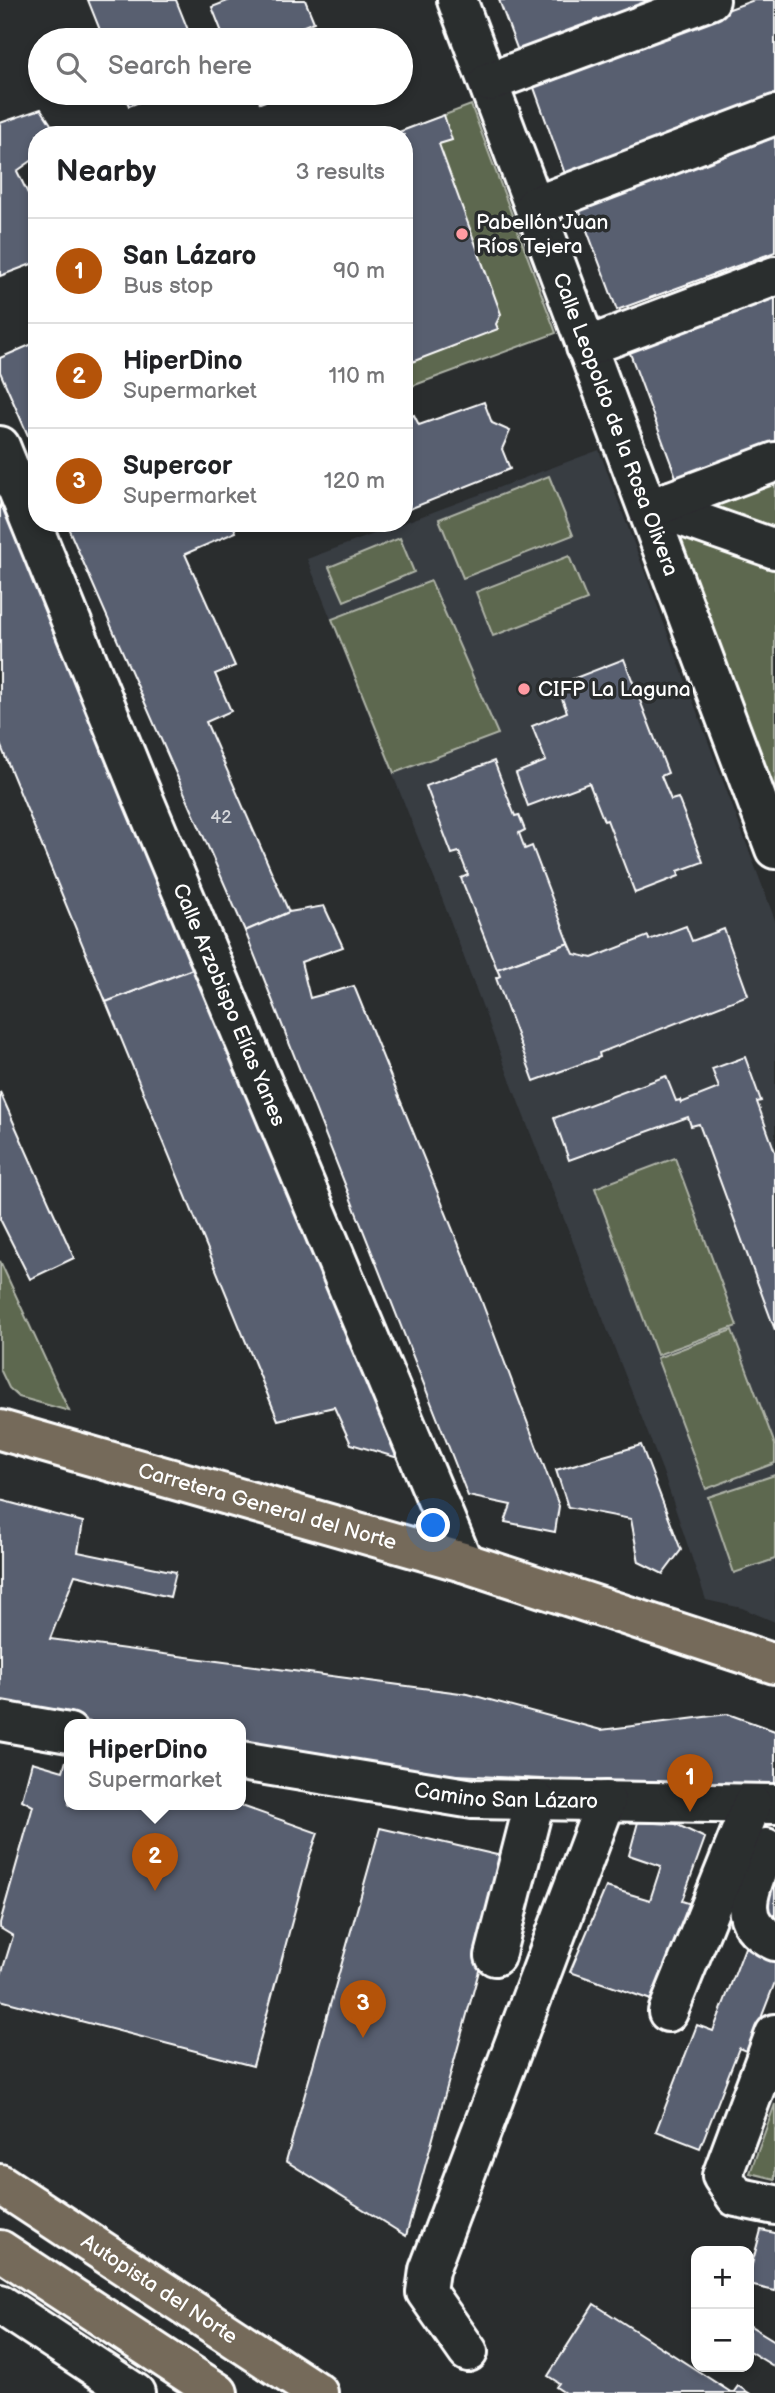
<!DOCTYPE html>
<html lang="en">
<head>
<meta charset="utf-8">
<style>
	body { margin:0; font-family:"Balsamiq Sans",sans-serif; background:#f6f6f6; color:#202124 }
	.controls { position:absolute; right:21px; bottom:21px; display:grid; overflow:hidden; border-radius:14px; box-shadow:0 4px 10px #0003 }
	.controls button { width:63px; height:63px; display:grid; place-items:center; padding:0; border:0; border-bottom:2px solid #e0e0e0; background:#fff; color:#202124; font:35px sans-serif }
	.you { position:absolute; left:434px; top:1526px; width:24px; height:24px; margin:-18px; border:5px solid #fff; border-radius:50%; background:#1a73e8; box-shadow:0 0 0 10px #1a73e833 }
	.badge { display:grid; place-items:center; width:46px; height:46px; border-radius:50%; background:#b45309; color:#fff; font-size:23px; font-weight:700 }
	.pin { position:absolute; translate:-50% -58px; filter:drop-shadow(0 2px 4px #0008) }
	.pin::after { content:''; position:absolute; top:37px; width:24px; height:21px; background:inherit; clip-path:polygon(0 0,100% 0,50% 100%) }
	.popup { position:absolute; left:64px; top:1719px; width:182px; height:91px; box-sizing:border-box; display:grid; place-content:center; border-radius:14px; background:#fff; filter:drop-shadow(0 2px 5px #0005); font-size:23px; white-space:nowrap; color:#757577 }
	.popup b { font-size:26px; color:#202124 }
	.popup::after { content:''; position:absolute; left:50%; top:100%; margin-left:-14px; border:14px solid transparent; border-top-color:#fff }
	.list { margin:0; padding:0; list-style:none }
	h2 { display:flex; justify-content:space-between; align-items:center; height:91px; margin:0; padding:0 28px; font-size:30px }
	h2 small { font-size:23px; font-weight:400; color:#757577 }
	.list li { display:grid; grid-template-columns:46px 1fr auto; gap:21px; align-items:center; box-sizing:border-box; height:105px; padding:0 28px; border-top:2px solid #e0e0e0 }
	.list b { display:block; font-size:26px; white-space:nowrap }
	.list p { margin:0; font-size:23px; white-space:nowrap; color:#757577 }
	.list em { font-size:23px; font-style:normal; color:#757577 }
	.icon { flex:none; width:38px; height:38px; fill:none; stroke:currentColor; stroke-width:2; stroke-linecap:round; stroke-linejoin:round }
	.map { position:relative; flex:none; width:775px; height:2393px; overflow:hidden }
	.search { position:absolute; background:#fff; box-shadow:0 4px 10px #0003; left:28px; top:28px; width:385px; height:77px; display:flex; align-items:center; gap:18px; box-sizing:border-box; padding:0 24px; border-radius:38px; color:#757577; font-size:26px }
	.panel { position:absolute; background:#fff; box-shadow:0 4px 10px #0003; left:28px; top:126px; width:385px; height:406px; border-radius:28px }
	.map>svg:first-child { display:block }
</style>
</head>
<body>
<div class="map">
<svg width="775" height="2393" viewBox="0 0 775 2393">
	<rect width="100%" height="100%" fill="#2a2d2e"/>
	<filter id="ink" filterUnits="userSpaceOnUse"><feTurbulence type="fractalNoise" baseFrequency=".0143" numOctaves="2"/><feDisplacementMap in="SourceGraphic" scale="14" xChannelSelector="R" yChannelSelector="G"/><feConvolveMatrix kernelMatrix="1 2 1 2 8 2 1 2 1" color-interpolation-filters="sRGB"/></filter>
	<g filter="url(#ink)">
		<!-- built -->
		<polygon fill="#383c42" points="599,450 775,920 775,1622 742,1608 706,1600 663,1472 521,1109 438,888 307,559"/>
		<!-- green -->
		<g fill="#5d674f" stroke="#aeb3a7" stroke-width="2">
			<polygon points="471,105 556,333 404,389 404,135 392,135"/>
			<polygon points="549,476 573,535 463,578 439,519"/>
			<polygon points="775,477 775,795 671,515"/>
			<polygon points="400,538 414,572 344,601 329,567"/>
			<polygon points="569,556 587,600 493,636 476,592"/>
			<polygon points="431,581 498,734 394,773 332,619"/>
			<polygon points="675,1158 737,1326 657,1355 595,1188"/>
			<polygon points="0,1261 69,1411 19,1397 9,1388 0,1369"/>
			<polygon points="732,1330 775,1445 775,1463 706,1489 657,1358"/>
			<polygon points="775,1475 775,1559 734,1573 708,1497"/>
			<polygon points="775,2104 775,2179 750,2173"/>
		</g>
		<!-- building -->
		<g fill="#585e6f" stroke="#fff" stroke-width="2">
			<polygon points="88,0 176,0 192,40 104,40"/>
			<polygon points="230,0 305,0 314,22 269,40 225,40 212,7"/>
			<polygon points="499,0 656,0 518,51"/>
			<polygon points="754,0 775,0 775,108 569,185 532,82"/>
			<polygon points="310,34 312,40 292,40"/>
			<polygon points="124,93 163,93 129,106"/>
			<polygon points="256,93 287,93 260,103"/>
			<polygon points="41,109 58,135 37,135 37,157 17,171 37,212 37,262 0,276 0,123"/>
			<polygon points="444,115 452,140 439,144 501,314 496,324 498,329 404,365 404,135 391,135"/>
			<polygon points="775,137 775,252 617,310 579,209"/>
			<polygon points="775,290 775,449 679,485 627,345"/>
			<polygon points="37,342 37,456 0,372 0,358"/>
			<polygon points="484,402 492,423 510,431 502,449 510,469 407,510 404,502 404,419 414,415 419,425"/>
			<polygon points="0,489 198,967 106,1002 0,744"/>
			<polygon points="66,523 232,523 236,532 185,554 235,666 215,674 231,711 206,722 289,912 245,931"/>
			<polygon points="624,659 668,773 661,776 671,800 678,798 703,862 678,871 679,876 635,893 607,820 604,821 589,783 528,806 516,773 546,761 532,726 567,712 557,685"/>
			<polygon points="494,761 515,816 519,815 525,830 519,833 525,849 532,846 569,943 497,969 461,878 468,875 459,852 452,854 426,786"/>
			<polygon points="324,906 343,947 301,962 310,998 354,986 480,1297 559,1506 555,1532 505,1522 511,1505 468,1496 245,931 289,912"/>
			<polygon points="686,926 692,941 724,929 748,995 599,1053 600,1057 534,1081 496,978 500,976 497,969 569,943 574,954 592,958 648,936 649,940"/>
			<polygon points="198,967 282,1165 398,1458 351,1444 334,1407 278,1420 106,1002"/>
			<polygon points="745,1057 761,1101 757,1102 775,1152 775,1330 699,1124 691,1126 688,1117 569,1160 554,1118 666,1076 676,1101 680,1100 681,1103 719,1088 712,1069"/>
			<polygon points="0,1092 74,1258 30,1279 0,1219"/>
			<polygon points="641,1445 681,1550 663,1574 639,1562 631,1519 568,1507 556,1470"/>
			<polygon points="0,1500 83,1522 78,1552 176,1572 170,1597 75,1575 50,1639 468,1694 601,1730 728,1714 775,1731 775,1790 393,1772 241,1746 241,1725 109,1725 0,1707"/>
			<polygon points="66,1761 69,1761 69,1805 239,1805 318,1833 309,1858 253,2066 0,2000 0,1978 13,1936 0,1928 0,1923 33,1806 22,1800 32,1762 63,1771"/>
			<polygon points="638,1822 676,1824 705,1838 682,1901 701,1907 654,2001 570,1972 606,1887 650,1900 661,1866 629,1855"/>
			<polygon points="380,1828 510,1858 406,2236 286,2161"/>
			<polygon points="775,1870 775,1916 758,1912"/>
			<polygon points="746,1945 775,1956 775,1982 748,2052 739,2048 700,2148 656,2131 697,2025 713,2031"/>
			<polygon points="761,2230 775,2233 775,2291 749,2285 749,2276"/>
			<polygon points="594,2304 732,2393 565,2393 556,2387 559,2383 548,2376"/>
			<polygon points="749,2325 775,2341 775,2367 749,2351"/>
			<polygon points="738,2386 749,2393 733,2393"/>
		</g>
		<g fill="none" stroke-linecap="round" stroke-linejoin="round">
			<!-- minor casing -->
			<g stroke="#fff" stroke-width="44">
				<g id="minor">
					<path id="s1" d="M457,0L775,849"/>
					<polyline points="489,82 710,0"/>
					<polyline points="535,206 775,115"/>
					<polyline points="586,347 775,276"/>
					<path id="s2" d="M0,446L141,793L463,1562"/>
					<polyline points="671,501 675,514 775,549"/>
					<polyline points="649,509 775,462"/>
					<polyline points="0,1721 69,1733"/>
					<path id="s3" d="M241,1761L473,1799L775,1804"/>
					<path d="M766,1848C753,1883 729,1920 775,1941"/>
					<polyline points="495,1956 535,1800"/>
					<polyline points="668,2012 752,1804"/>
					<polyline points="775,2034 722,2176 736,2197 775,2205"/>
					<polyline points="0,2304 135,2393"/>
					<polyline points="468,2352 426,2292 429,2270 606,1801"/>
				</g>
			</g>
			<!-- major casing -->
			<g stroke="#fff" stroke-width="44">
				<g id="major">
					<path id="s4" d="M0,1430L463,1562L775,1664"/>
				</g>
			</g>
			<!-- highway casing -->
			<g stroke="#fff" stroke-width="44">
				<g id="highway">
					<path id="s5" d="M0,2184L318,2393"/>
					<polyline points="0,2250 218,2393"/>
				</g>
			</g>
			<!-- minor -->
			<use href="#minor" stroke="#2a2d2e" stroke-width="38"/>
			<!-- major -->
			<use href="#major" stroke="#746a5a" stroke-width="38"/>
			<!-- highway -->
			<use href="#highway" stroke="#746a5a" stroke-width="38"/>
		</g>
	</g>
	<!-- markers -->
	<g fill="#ff9aa2" stroke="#2a2d2e" stroke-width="2.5">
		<circle cx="462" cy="234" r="7"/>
		<circle cx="524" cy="689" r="7"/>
	</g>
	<g text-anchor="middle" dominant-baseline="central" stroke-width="7" stroke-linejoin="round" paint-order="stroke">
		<!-- number labels -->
		<g font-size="18" fill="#d5d7db">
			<text x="221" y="817">42</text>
		</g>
		<!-- poi labels -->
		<g font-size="21" fill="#fff" stroke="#2a2d2e" text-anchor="start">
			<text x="476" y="222">Pabellón Juan<tspan x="476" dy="24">Ríos Tejera</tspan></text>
			<text x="538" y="689">CIFP La Laguna</text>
		</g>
		<!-- street labels -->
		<g font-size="21" fill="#fff" stroke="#2a2d2e">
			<text stroke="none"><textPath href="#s1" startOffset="453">Calle Leopoldo de la Rosa Olivera</textPath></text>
			<text stroke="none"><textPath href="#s2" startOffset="604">Calle Arzobispo Elías Yanes</textPath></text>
			<text stroke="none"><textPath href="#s4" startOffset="278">Carretera General del Norte</textPath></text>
			<text stroke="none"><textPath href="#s3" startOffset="268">Camino San Lázaro</textPath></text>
			<text stroke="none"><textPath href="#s5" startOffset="191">Autopista del Norte</textPath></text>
		</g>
	</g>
</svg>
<div class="controls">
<button>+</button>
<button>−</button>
</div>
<div class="you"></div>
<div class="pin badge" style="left:690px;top:1812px">1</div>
<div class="pin badge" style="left:155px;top:1891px">2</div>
<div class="popup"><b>HiperDino</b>Supermarket</div>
<div class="pin badge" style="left:363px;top:2038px">3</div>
<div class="search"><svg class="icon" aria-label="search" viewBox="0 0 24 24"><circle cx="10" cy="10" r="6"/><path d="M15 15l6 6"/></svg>Search here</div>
<section class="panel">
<h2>Nearby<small>3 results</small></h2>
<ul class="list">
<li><span class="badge">1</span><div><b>San Lázaro</b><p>Bus stop</p></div><em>90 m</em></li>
<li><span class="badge">2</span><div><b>HiperDino</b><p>Supermarket</p></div><em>110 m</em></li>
<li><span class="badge">3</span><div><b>Supercor</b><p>Supermarket</p></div><em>120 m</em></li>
</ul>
</section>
</div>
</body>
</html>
